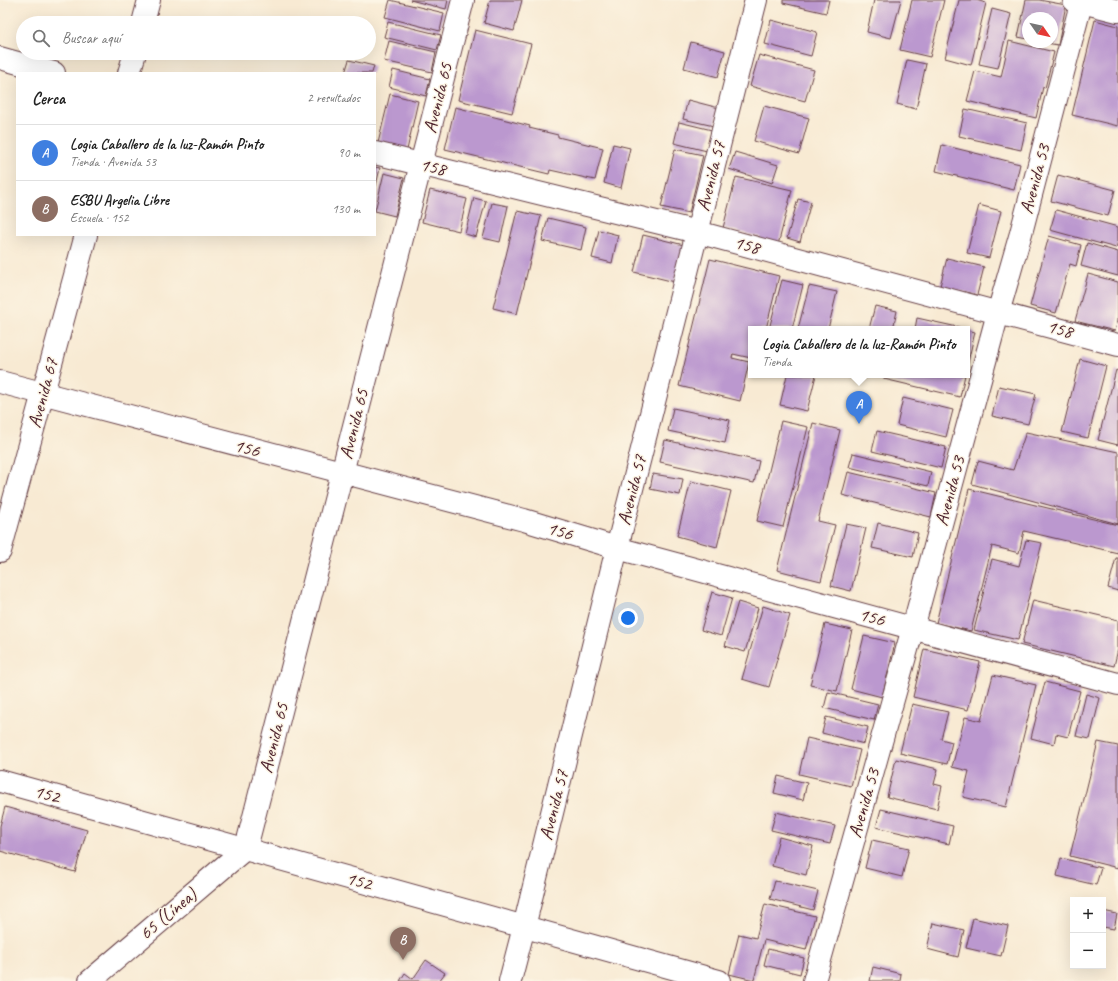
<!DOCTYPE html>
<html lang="es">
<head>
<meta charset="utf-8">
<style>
	body { margin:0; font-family:Caveat,sans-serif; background:#f6f6f6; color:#222 }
	.controls { position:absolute; right:12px; bottom:12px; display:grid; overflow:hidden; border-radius:0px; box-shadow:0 4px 16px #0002 }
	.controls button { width:36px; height:36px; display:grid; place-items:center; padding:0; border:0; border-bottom:1px solid #e0e0e0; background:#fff; color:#222; font:20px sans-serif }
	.compass { position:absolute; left:1022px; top:12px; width:36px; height:36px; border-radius:50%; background:#fff; box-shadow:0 4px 16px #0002; rotate:124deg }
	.you { position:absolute; left:628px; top:618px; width:14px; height:14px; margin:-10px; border:3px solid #fff; border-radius:50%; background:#1a73e8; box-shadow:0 0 0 6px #1a73e833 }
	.badge { display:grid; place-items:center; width:26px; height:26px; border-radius:50%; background:#7c3aed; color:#fff; font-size:13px; font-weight:700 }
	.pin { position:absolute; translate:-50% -33px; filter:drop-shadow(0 1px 2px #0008) }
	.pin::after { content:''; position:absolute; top:21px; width:14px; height:12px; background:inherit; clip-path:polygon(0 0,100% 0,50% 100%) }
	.popup { position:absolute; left:748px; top:326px; width:222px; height:52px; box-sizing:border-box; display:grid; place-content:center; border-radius:0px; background:#fff; filter:drop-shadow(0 1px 3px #0005); font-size:13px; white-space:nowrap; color:#767676 }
	.popup b { font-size:15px; color:#222 }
	.popup::after { content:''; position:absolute; left:50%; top:100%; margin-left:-8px; border:8px solid transparent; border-top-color:#fff }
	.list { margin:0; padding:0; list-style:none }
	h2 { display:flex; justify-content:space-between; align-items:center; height:52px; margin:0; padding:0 16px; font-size:17px }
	h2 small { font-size:13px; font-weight:400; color:#767676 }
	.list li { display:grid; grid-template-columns:26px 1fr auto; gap:12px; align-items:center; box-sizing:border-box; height:56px; padding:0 16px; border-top:1px solid #e0e0e0 }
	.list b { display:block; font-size:15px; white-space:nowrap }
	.list p { margin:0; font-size:13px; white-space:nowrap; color:#767676 }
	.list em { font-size:13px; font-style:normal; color:#767676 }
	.icon { flex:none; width:22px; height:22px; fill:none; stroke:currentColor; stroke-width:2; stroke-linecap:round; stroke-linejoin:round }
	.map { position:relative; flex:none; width:1118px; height:981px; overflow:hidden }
	.search { position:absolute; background:#fff; box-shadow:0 4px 16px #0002; left:16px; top:16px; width:360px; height:44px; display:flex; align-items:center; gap:10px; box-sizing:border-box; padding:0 14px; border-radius:22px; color:#767676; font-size:15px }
	.panel { position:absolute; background:#fff; box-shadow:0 4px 16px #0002; left:16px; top:72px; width:360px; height:164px; border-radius:0px }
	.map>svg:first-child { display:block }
</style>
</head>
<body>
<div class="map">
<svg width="1118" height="981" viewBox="0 0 1118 981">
	<rect width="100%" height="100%" fill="#fcf5e5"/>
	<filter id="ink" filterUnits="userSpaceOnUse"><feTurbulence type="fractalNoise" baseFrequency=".025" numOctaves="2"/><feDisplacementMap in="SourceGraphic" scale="8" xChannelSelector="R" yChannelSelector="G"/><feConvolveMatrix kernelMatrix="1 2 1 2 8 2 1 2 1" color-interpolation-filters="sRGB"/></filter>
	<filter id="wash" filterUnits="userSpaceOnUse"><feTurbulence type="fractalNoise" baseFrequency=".012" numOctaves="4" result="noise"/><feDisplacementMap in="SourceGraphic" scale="16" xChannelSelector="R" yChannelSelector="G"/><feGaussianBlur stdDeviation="0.9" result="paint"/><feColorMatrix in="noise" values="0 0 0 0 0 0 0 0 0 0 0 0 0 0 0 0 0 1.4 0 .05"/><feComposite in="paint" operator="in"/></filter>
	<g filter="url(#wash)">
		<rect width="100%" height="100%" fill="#f8ead3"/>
		<g id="blocks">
			<!-- building -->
			<g fill="#bb98cf">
				<polygon points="390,0 444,13 440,31 385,17"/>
				<polygon points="410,0 448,0 446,9"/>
				<polygon points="490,0 522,0 514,31 484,23"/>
				<polygon points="783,0 829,0 826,13 783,3"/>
				<polygon points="874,0 901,0 891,38 867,32"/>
				<polygon points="912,0 944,0 930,57 900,50"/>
				<polygon points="959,0 976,0 986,3 971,65 945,58"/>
				<polygon points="1026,0 1039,0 1066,5 1058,45 1046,43 1052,42 1052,18 1028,18 1028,39 1018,37"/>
				<polygon points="992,9 1011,14 998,68 979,64"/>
				<polygon points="771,20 817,32 811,56 765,44"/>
				<polygon points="1095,20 1118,26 1118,126 1072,115"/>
				<polygon points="388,22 441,35 437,50 384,37"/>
				<polygon points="475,30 531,44 512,113 458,100"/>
				<polygon points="389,41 436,52 432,72 384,61"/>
				<polygon points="1009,41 1054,52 1045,88 1043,87 1036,118 967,101 975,71 1001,77"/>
				<polygon points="691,42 725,51 718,77 684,68"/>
				<polygon points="759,55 814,70 805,101 750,86"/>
				<polygon points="349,60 374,66 372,73 345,73"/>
				<polygon points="907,60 926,64 916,109 897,104"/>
				<polygon points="393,70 430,79 426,96 389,87"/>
				<polygon points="390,94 418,101 407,150 378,143"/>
				<polygon points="688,100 719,108 714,126 683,119"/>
				<polygon points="764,106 809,118 799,154 754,141"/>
				<polygon points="455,107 530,126 529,128 558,135 558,137 603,148 595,180 550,170 549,174 445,149"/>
				<polygon points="965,109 1027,123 1021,150 959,136"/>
				<polygon points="679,122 712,130 707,151 674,143"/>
				<polygon points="613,144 630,148 621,188 604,183"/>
				<polygon points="942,145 1020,164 1014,190 936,171"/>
				<polygon points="675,149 703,155 689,213 661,207"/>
				<polygon points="735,152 778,165 772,183 729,169"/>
				<polygon points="375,167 380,168 376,186 375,186"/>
				<polygon points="384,173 404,178 395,216 375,211"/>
				<polygon points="1058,175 1115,190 1108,216 1051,201"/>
				<polygon points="736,177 792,190 778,245 760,241 760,237 723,228"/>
				<polygon points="430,190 467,199 459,231 422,222"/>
				<polygon points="474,198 486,201 476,237 465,234"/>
				<polygon points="798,199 811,202 800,242 787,238"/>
				<polygon points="492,203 508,206 500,242 483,238"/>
				<polygon points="979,205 1001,211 989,258 967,253"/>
				<polygon points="1056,210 1118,227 1118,240 1116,248 1050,230"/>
				<polygon points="517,211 541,216 517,314 493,308"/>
				<polygon points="548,218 586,227 581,250 542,241"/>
				<polygon points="599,230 618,235 612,263 592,258"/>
				<polygon points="643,235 684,245 675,282 634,272"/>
				<polygon points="1049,236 1081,245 1076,266 1070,264 1056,313 1030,306"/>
				<polygon points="1087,243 1118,252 1118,276 1081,266"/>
				<polygon points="947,258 984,267 977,295 940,286"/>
				<polygon points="710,259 779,276 766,329 751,329 751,358 733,354 732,358 749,362 740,401 679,386"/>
				<polygon points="1088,274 1118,282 1118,320 1115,331 1075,321"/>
				<polygon points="782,280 803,285 792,329 769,329"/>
				<polygon points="809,286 837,292 828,329 798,329"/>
				<polygon points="875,306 897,311 893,329 869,329"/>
				<polygon points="917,318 962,328 962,329 915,329"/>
				<polygon points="967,330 975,332 968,362 967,362"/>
				<polygon points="1080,359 1106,366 1088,438 1062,432"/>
				<polygon points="1116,370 1118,371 1118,445 1098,440"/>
				<polygon points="787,375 816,375 807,411 780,405"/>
				<polygon points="885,375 965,375 960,397 884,379"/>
				<polygon points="999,386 1036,394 1028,424 992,416"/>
				<polygon points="903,398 953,410 946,437 897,425"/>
				<polygon points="673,408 730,420 725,443 668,431"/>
				<polygon points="781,421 808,427 783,527 757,521"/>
				<polygon points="813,423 840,430 818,521 835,525 821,581 777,570"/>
				<polygon points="877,431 946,447 941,468 872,451"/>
				<polygon points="1026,432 1118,452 1118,524 972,484 978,461 1013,470"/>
				<polygon points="665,440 759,461 754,483 660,462"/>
				<polygon points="853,453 931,472 928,486 849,467"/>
				<polygon points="848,472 936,493 931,517 842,495"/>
				<polygon points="653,474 683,479 680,495 650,489"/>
				<polygon points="691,481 731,491 717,547 677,536"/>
				<polygon points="969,489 1118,525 1118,553 1024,531 1019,553 992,546 971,631 936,623"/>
				<polygon points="878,523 918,533 913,557 872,548"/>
				<polygon points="846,524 866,528 851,591 831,586"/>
				<polygon points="1026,540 1042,543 1018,640 974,630 992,559 1019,566"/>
				<polygon points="1116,558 1118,558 1118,591 1108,588"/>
				<polygon points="712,592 732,598 721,636 701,630"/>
				<polygon points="1033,600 1118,620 1118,649 1114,666 1022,644"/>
				<polygon points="738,602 758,608 745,652 725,646"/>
				<polygon points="763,606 790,615 769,687 742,679"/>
				<polygon points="825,624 852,630 837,691 810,685"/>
				<polygon points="864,636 895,643 882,697 851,689"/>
				<polygon points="924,649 980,662 968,710 913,697"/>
				<polygon points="993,675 1036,685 1006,807 963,797 969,771 952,767 965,717 981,721"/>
				<polygon points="1045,682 1080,691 1068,737 1056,734 1054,744 1031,738"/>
				<polygon points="828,692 878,704 874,720 824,708"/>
				<polygon points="1086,694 1100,698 1090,739 1076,736"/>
				<polygon points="912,704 948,712 941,739 952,742 947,764 900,753"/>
				<polygon points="826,717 868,727 864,744 822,733"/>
				<polygon points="807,738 860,750 851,786 799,774"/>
				<polygon points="1098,742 1118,746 1118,868 1070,856"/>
				<polygon points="896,759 938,769 934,784 942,786 937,809 887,797"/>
				<polygon points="778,776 807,783 803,800 774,793"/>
				<polygon points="5,807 87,830 75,872 0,851 0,826"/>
				<polygon points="881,809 953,826 949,844 876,827"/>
				<polygon points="776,812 835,826 830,844 771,830"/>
				<polygon points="779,837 813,846 806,875 772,866"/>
				<polygon points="872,840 909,848 902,877 865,868"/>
				<polygon points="1061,858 1101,868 1096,885 1057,876"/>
				<polygon points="775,881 818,891 813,910 770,899"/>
				<polygon points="765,904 815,916 806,950 764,940 754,980 729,974 739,934 756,938"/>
				<polygon points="1103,911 1117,914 1114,929 1103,927"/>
				<polygon points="973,918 1008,926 1001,956 966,948"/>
				<polygon points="933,923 964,930 958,957 927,949"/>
				<polygon points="768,949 804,958 800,974 764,965"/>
				<polygon points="426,960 445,973 439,981 400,981 405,973 413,979"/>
				<polygon points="873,967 901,974 900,981 870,981"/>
			</g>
		</g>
	</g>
	<g filter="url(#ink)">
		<use href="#blocks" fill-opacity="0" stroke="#643d44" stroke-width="1"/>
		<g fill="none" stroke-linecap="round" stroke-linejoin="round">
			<!-- street casing -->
			<g stroke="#643d44" stroke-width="24">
				<g id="street">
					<polyline points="143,23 149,0"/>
					<polyline points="129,73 135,53"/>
					<polyline points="0,551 86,235"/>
					<path d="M0,781C240,846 479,915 719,981"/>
					<polyline points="90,981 246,848 463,0"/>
					<polyline points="510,981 524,927 617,548 756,0"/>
					<polyline points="814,981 913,628 998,313 1021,233 1082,0"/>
				</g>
			</g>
			<!-- secondary casing -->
			<g stroke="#643d44" stroke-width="24">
				<g id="secondary">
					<polyline points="1074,0 1118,11"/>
					<polyline points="0,58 54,73"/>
					<polyline points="375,153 697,232 1118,345"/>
					<polyline points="0,382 524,520 617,548 1118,684"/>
				</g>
			</g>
			<!-- street -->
			<use href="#street" stroke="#fff" stroke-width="22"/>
			<!-- secondary -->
			<use href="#secondary" stroke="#fff" stroke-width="22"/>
		</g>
	</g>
	<g text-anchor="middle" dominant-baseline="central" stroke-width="3" stroke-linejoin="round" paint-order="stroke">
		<!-- street labels -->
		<g font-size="19" fill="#4a1f2b" stroke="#fcf5e5">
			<text transform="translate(438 98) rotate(-76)">Avenida 65</text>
			<text transform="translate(433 167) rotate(14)">158</text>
			<text transform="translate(711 176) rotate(-76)">Avenida 57</text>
			<text transform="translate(1035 179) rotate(-75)">Avenida 53</text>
			<text transform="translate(747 245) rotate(15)">158</text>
			<text transform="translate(1060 329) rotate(15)">158</text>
			<text transform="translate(43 393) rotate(-75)">Avenida 67</text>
			<text transform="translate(354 424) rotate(-76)">Avenida 65</text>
			<text transform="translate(247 448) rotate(15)">156</text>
			<text transform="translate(632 490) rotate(-76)">Avenida 57</text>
			<text transform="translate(950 491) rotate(-75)">Avenida 53</text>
			<text transform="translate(560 531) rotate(17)">156</text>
			<text transform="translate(872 617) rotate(15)">156</text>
			<text transform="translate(274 738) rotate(-76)">Avenida 65</text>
			<text transform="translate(47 794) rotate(15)">152</text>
			<text transform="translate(864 803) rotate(-74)">Avenida 53</text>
			<text transform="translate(554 805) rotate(-76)">Avenida 57</text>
			<text transform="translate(359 881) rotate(16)">152</text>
			<text transform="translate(168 914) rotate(-40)">65 (Línea)</text>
		</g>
	</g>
</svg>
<div class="controls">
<button>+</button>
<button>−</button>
</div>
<svg class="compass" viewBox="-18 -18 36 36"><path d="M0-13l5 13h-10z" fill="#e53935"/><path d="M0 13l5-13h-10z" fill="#767676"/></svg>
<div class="you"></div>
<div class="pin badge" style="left:859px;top:424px;background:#3f7fe0">A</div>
<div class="popup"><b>Logia Caballero de la luz-Ramón Pinto</b>Tienda</div>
<div class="pin badge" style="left:403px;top:960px;background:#8d6e63">B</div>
<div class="search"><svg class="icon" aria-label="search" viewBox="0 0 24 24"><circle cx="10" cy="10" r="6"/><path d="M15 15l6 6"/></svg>Buscar aquí</div>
<section class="panel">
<h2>Cerca<small>2 resultados</small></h2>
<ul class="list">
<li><span class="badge" style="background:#3f7fe0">A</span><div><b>Logia Caballero de la luz-Ramón Pinto</b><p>Tienda · Avenida 53</p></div><em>90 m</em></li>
<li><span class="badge" style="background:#8d6e63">B</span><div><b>ESBU Argelia Libre</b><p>Escuela · 152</p></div><em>130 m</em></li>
</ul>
</section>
</div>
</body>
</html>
